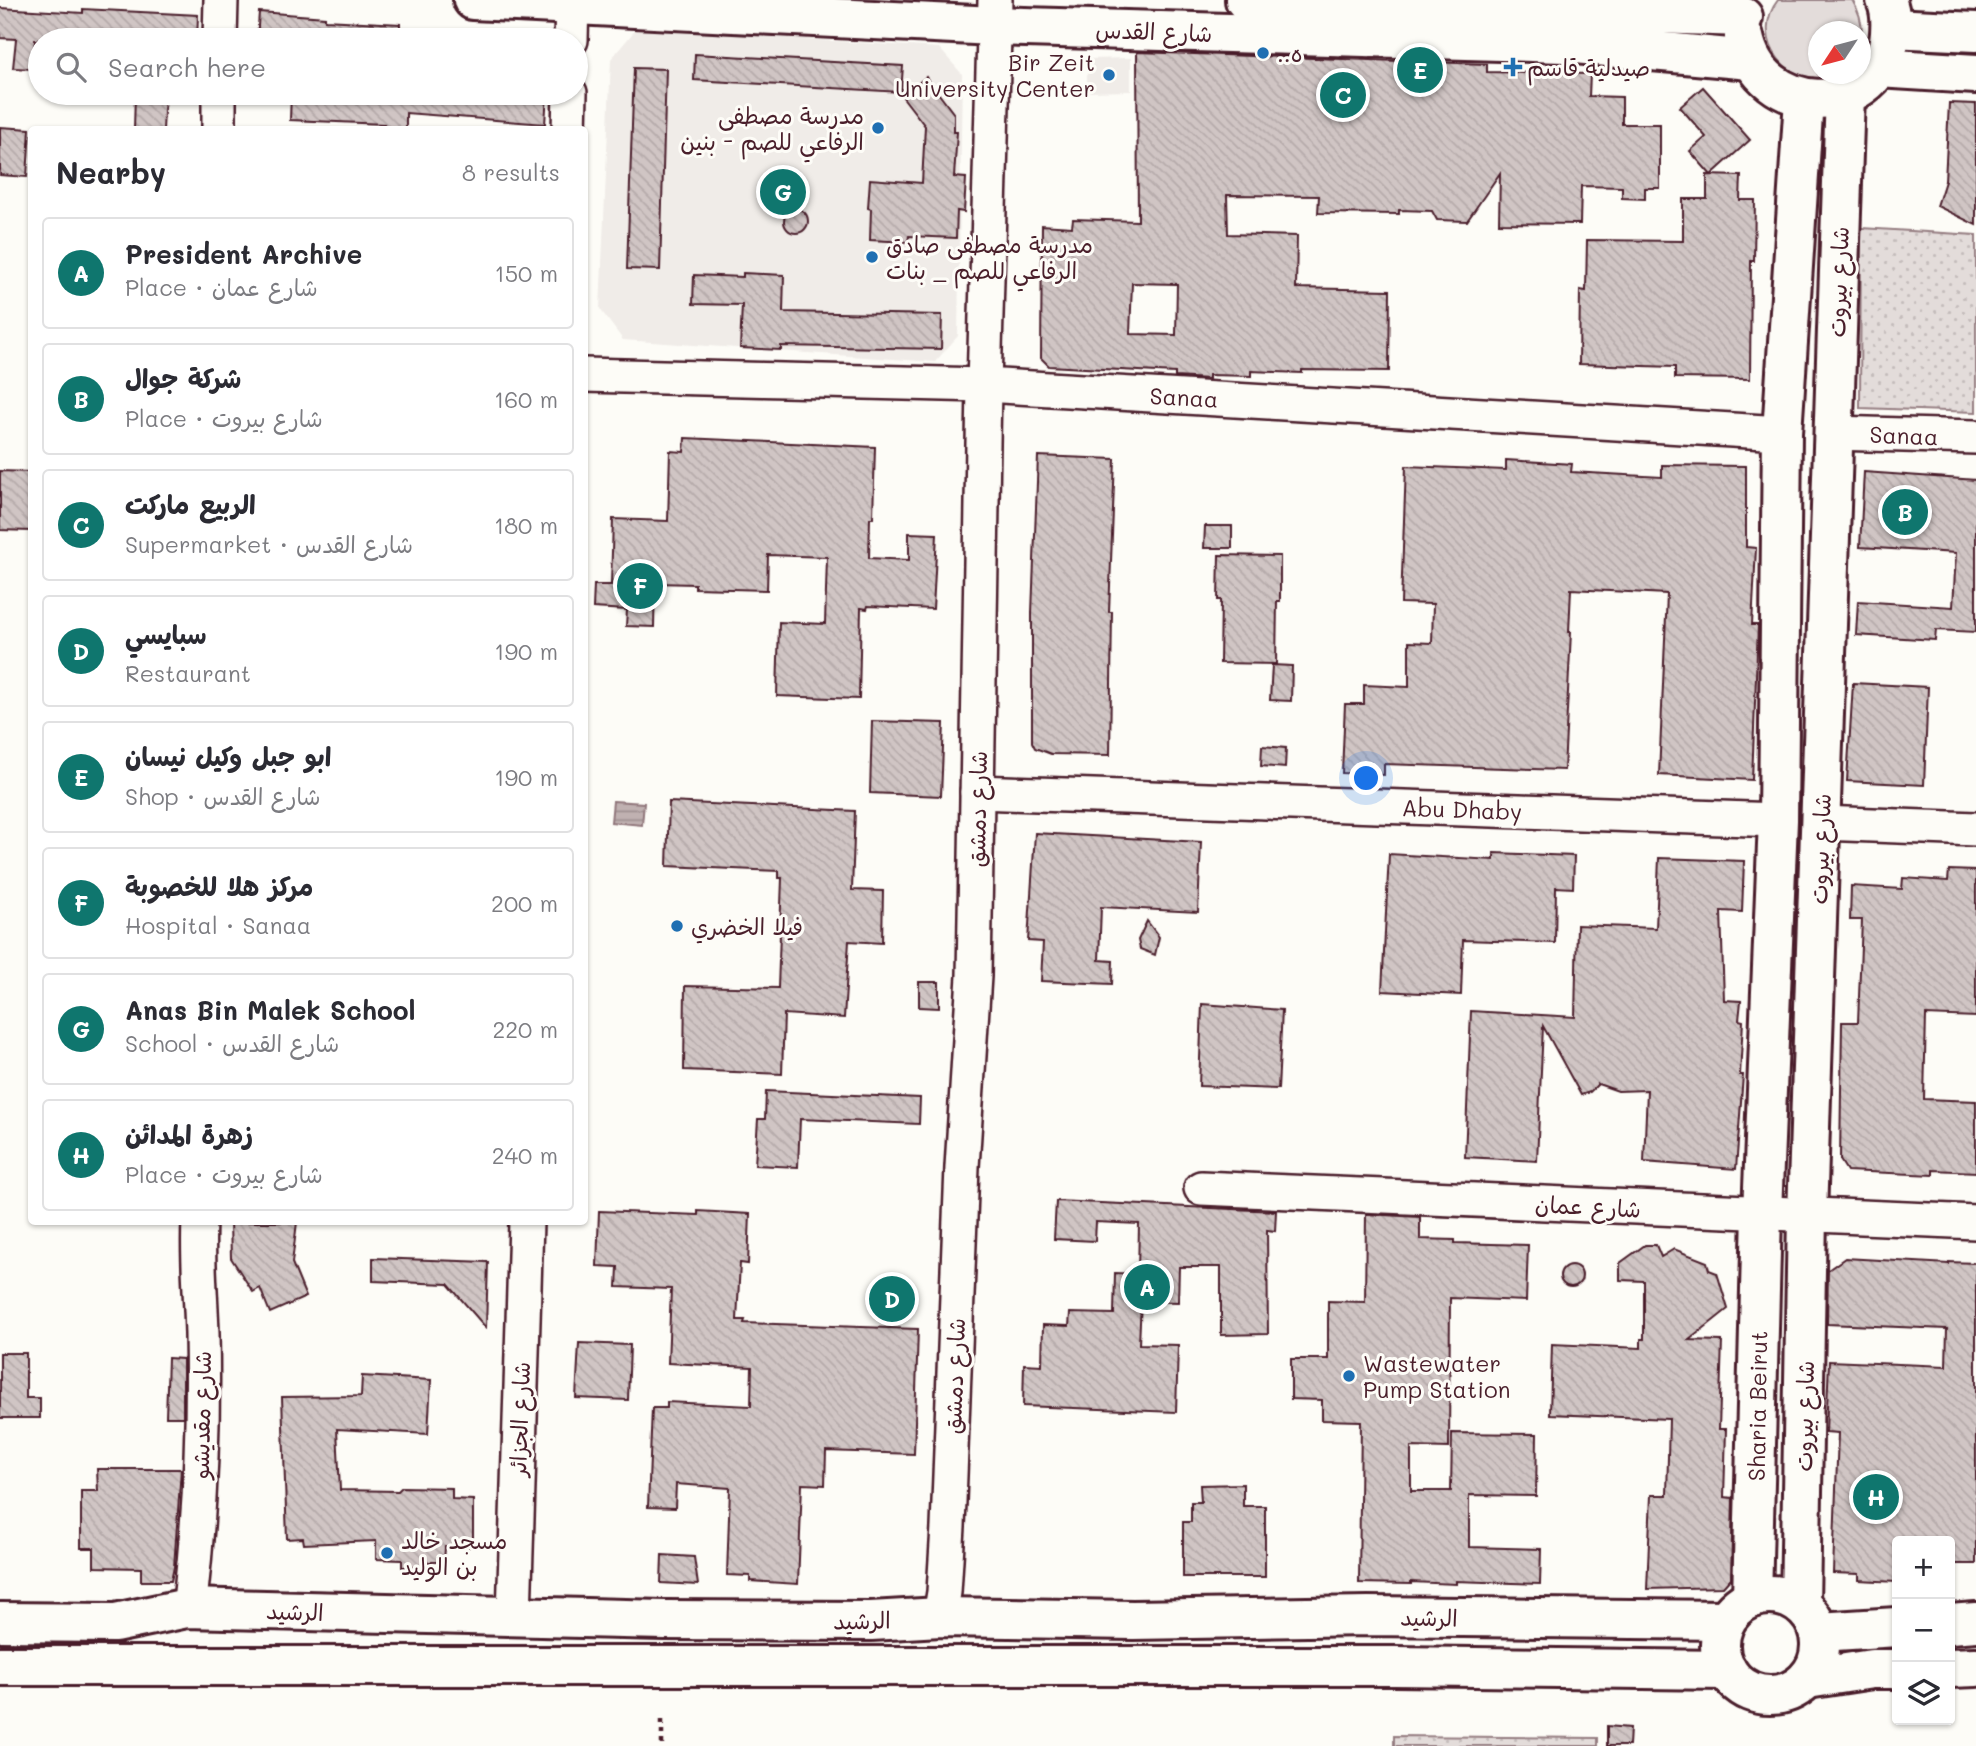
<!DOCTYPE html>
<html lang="en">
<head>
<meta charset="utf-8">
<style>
	body { margin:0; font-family:Mali,"Playpen Sans Arabic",sans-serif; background:#f2f2f3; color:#2b2b33 }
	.controls { position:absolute; right:21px; bottom:21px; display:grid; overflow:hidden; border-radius:7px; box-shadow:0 2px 5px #0004 }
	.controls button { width:63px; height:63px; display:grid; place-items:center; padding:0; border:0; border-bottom:2px solid #e1e1e2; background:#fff; color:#2b2b33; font:35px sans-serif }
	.compass { position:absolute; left:1808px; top:21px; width:63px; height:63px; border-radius:50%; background:#fff; box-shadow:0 2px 5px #0004; rotate:234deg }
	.you { position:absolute; left:1367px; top:779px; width:24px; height:24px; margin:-18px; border:5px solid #fff; border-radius:50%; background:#1a73e8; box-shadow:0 0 0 10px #1a73e833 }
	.badge { display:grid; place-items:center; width:46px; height:46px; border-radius:50%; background:#0f766e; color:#fff; font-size:23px; font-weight:700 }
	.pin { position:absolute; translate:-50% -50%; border:4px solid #fff; box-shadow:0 2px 7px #0006 }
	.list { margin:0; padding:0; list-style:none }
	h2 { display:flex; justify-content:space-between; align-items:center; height:91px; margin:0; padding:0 28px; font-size:30px }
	h2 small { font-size:23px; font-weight:400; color:#7c7c81 }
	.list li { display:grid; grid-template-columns:46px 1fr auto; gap:21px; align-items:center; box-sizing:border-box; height:112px; margin:0 14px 14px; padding:0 14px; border:2px solid #e1e1e2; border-radius:7px }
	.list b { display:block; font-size:26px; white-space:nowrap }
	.list p { margin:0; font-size:23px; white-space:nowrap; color:#7c7c81 }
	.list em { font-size:23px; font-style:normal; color:#7c7c81 }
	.icon { flex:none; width:38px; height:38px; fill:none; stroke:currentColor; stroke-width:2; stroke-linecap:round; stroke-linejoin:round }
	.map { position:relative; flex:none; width:1976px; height:1746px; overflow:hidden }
	.search { position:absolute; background:#fff; box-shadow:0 2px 5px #0004; left:28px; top:28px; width:560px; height:77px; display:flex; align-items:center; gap:18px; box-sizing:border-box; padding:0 24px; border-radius:38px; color:#7c7c81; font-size:26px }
	.panel { position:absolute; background:#fff; box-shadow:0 2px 5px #0004; left:28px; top:126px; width:560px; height:1099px; border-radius:7px }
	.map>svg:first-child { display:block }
</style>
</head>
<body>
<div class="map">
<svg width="1976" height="1746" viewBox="0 0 1976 1746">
	<defs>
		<pattern id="park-dots" width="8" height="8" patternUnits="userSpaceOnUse" patternTransform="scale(1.75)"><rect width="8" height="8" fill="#e3dcda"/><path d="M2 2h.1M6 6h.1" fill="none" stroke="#c4bcbb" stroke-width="1.8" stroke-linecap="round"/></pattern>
		<pattern id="water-rules" width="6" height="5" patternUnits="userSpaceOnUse" patternTransform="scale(1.75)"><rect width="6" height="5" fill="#c0b1b1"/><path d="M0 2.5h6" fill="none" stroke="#9e8f90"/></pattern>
		<pattern id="building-back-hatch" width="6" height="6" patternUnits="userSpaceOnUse" patternTransform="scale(1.75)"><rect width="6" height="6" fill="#d0c5c4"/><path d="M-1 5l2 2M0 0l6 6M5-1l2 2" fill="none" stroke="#b4a9a9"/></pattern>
	</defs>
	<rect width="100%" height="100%" fill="#fdfcf7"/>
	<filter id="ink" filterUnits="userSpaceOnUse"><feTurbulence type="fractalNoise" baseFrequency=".0143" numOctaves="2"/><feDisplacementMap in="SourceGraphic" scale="14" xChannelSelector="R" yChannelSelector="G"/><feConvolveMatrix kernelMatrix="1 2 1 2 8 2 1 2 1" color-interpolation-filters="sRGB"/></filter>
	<g filter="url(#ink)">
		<!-- built -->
		<g fill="#f0ece8">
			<polygon points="637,28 939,48 962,74 958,336 935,362 623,340 600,309 611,59"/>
			<polygon points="1131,58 1131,91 1087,92 1087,59"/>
		</g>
		<!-- grass -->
		<path fill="#e3dcda" stroke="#967e82" stroke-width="2" d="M1778,0H1852C1861,14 1864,27 1861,44L1860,32H1818V74H1834C1789,93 1748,38 1778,0Z"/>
		<!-- park -->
		<g fill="url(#park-dots)" stroke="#967e82" stroke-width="2">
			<polygon points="1861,228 1976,235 1976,412 1860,408"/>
			<polygon points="1394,1736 1598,1738 1598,1746 1394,1746"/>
		</g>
		<!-- water -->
		<polygon fill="url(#water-rules)" stroke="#91777b" stroke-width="2" points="613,801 644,803 642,825 611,822"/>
		<!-- building -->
		<g fill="url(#building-back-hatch)" stroke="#4a1f2b" stroke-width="2" fill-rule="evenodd">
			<polygon points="0,8 83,13 83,9 198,15 197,40 35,40 33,69 13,68 16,39 0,38"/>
			<polygon points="259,12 325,17 325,20 400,24 400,40 257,40"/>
			<path d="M1137,52L1487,64V72L1590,74L1589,96L1622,97V124H1660V188H1645V199L1622,198V187L1581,186L1580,224L1499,223L1500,173L1467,221L1437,220L1432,211L1399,210V214L1318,213L1319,196L1227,195L1228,234L1297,236L1296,288L1390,290L1389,371L1302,370V373L1251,371V376L1209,375V379L1175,377V373L1049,366L1041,358L1042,225L1072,227L1073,219L1138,221ZM1132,283L1177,284L1176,335L1130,334Z"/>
			<polygon points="695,54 903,66 901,92 694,80"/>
			<polygon points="634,68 666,69 660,270 627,269"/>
			<polygon points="926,77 954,114 954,132 957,132 954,177 966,178 964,212 957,211 956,238 909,236 908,242 870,240 871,209 868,208 870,179 922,183 925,126 902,96"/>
			<polygon points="1703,87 1750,140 1711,175 1690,151 1706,137 1680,107"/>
			<polygon points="135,93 165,93 163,130 134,130"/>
			<polygon points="291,93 547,93 545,124 406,113 406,129 383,128 384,124 290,120"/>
			<polygon points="1949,103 1976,104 1976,225 1937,206 1945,181"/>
			<polygon points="0,127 30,129 27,177 0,175"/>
			<polygon points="1707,175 1741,176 1740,200 1755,200 1754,261 1751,261 1750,379 1675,378 1675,367 1579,364 1580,290 1586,291 1587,240 1683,241 1683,199 1707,199"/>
			<circle cx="796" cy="221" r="12"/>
			<polygon points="743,273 784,275 783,312 942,315 941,349 781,346 781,350 740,348 742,305 693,304 694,275 743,277"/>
			<polygon points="685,438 875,447 873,518 870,518 869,558 909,560 909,533 937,534 933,609 868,606 867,609 861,608 859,699 777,696 779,622 825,624 827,557 768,555 767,590 695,588 695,584 655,583 654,627 626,626 627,610 593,608 594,585 611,585 613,519 668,521 670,451 684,452"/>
			<polygon points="1038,456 1115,459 1109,612 1112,612 1110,755 1051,754 1035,748 1032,742 1032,613"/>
			<polygon points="1506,460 1572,464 1571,472 1662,477 1662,465 1746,466 1746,547 1756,548 1752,625 1758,625 1752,780 1659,775 1667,594 1571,589 1569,632 1571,632 1564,770 1384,764 1384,775 1342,773 1345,704 1364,704 1364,685 1409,687 1409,642 1432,643 1433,604 1401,603 1406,466 1506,470"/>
			<polygon points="0,471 32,472 31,531 0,530"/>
			<polygon points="1864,472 1976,480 1976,632 1936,630 1935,640 1856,635 1858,601 1953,607 1956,553 1860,547"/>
			<polygon points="1205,526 1232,526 1232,548 1204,548"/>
			<polygon points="1219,555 1280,556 1280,601 1277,601 1276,664 1220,663 1221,600 1218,600"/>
			<polygon points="1272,665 1292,666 1291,701 1270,700"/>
			<polygon points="1853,683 1928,687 1924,785 1847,781"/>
			<polygon points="872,721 944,723 941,796 870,793"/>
			<polygon points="1262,746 1286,748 1285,768 1261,766"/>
			<polygon points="669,802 855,811 852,890 883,891 882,943 849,941 844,1018 784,1014 782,1074 684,1070 685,986 778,988 782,878 779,878 779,871 667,866"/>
			<polygon points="1035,833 1201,842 1198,912 1101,907 1099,960 1113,961 1112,984 1041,981 1043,942 1028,941"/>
			<polygon points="1494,853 1574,856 1573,888 1556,887 1555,943 1463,940 1461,995 1382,991 1389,854 1494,860"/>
			<polygon points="1659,858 1744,861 1742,912 1721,911 1724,1000 1741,1001 1739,1020 1743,1021 1740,1075 1743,1075 1736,1169 1644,1162 1647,1090 1618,1091 1598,1084 1590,1092 1581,1095 1543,1026 1537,1161 1465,1157 1471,1011 1575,1017 1577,925 1656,928"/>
			<polygon points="1949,870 1976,871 1976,1017 1926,1015 1924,1099 1976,1101 1976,1172 1933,1170 1933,1175 1847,1171 1840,1160 1842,1022 1858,1022 1862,920 1850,920 1851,886 1902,889 1903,878 1948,881"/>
			<polygon points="1147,921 1159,937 1155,955 1140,949 1138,940"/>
			<polygon points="919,982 939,982 939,1008 919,1007"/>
			<polygon points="1202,1004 1282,1010 1278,1089 1199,1086"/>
			<polygon points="766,1091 920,1098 919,1124 800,1119 798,1167 755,1165 758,1119 765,1119"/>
			<polygon points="1056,1201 1276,1211 1275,1231 1267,1230 1268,1334 1221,1335 1221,1267 1179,1267 1178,1302 1141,1301 1139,1344 1178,1345 1176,1412 1023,1406 1024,1364 1042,1365 1043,1325 1069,1326 1070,1313 1114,1314 1115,1273 1138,1274 1139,1224 1096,1222 1095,1241 1054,1239"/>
			<polygon points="599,1211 698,1215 698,1211 750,1214 748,1264 740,1263 737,1320 745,1320 744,1323 918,1329 914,1454 826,1451 825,1485 802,1484 798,1584 750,1581 750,1576 727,1575 730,1488 676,1484 675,1508 648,1507 652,1408 667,1408 667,1402 751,1406 752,1367 668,1363 671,1289 617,1287 618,1267 597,1266"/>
			<polygon points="1366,1214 1420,1217 1420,1239 1455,1240 1455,1243 1528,1245 1526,1301 1450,1298 1449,1448 1411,1447 1411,1491 1451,1491 1452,1433 1537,1434 1536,1496 1469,1495 1469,1547 1541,1549 1540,1584 1456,1581 1456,1584 1411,1582 1411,1584 1359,1583 1361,1421 1322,1420 1322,1400 1291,1399 1291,1359 1328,1359 1328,1301 1365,1302"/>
			<polygon points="230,1222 297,1222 292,1263 306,1297 270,1313 260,1288 253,1292 231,1258"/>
			<polygon points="1645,1245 1656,1245 1661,1257 1674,1249 1707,1262 1709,1270 1717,1273 1728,1309 1689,1340 1722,1341 1719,1429 1726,1429 1724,1497 1733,1498 1731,1578 1723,1587 1647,1589 1651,1495 1667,1495 1669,1419 1550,1414 1552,1344 1641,1348 1641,1339 1644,1339 1644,1281 1620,1280 1620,1263"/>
			<polygon points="373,1258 488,1262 486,1328 448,1284 373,1281"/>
			<polygon points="1845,1258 1949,1264 1949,1262 1976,1263 1976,1564 1950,1564 1950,1541 1897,1541 1897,1582 1859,1580 1859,1574 1833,1573 1838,1433 1826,1432 1829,1361 1946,1366 1947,1329 1827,1324 1828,1270"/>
			<circle cx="1571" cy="1276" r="11"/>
			<polygon points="579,1343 630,1345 628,1400 576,1398"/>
			<polygon points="0,1353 26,1353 26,1398 40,1398 40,1418 0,1418"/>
			<polygon points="168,1358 183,1359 183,1417 166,1417"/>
			<polygon points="362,1376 431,1380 428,1434 337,1429 340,1490 398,1491 402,1487 452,1488 452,1499 473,1500 473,1547 445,1547 444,1562 424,1562 424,1567 402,1567 402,1560 376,1559 376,1541 304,1544 303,1538 287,1539 282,1397 361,1396"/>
			<polygon points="97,1469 181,1469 174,1567 171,1581 141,1581 141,1568 94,1567 94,1548 81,1548 81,1491 98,1491"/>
			<polygon points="1243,1484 1243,1506 1265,1506 1265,1577 1183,1577 1183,1522 1191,1522 1191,1502 1201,1502 1200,1485"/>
			<polygon points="662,1555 694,1557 698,1585 661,1583"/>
			<polygon points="1607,1726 1630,1728 1629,1746 1607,1746"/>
		</g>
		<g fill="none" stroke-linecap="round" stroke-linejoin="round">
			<!-- minor casing -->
			<g stroke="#4a1f2b" stroke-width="38">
				<g id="minor">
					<polyline points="220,40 221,0"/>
					<polyline points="571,40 572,0"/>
					<polyline points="219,130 219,93"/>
					<polyline points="569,130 570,93"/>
					<polyline points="584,375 984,385 1782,433"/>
					<polyline points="1832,433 1976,437"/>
					<polyline points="977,792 1778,820"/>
					<polyline points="1821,823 1976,829"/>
					<polyline points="1201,1188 1976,1222"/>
					<path d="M187,1608L190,1602C200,1514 204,1422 202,1334C201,1296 197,1259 199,1222"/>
					<polyline points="514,1617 526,1222"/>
					<polyline points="940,1617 944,1592 948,1527 962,1167 974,976 984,385 995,0"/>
				</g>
			</g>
			<!-- major casing -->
			<g stroke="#4a1f2b" stroke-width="44">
				<g id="major">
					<polyline points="473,0 994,26 1564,43 1751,60"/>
					<polyline points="1245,0 1743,17"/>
					<polyline points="1891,28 1976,32"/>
					<path d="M1744,37C1760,116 1874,121 1889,42C1891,28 1892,14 1886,0"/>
					<polyline points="1878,68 1976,74"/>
					<circle cx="1770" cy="1645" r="50"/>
					<polyline points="1752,1598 1762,1213 1778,820 1782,433 1804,99"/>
					<polyline points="1800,1604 1807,1215 1845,94"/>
					<polyline points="0,1622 115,1623 187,1608 664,1620 871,1621 940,1617 1133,1620 1368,1616 1726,1620"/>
					<polyline points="1950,1624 1976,1622"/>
					<polyline points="1819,1632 1897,1627"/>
					<polyline points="0,1666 1395,1666 1727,1670"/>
					<polyline points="1950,1668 1976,1667"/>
					<polyline points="1807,1679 1872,1669 1897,1669"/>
				</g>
			</g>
			<!-- path -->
			<polyline stroke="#4a1f2b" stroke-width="4.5" stroke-dasharray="5 5" stroke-linecap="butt" points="662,1720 662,1746"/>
			<!-- minor -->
			<use href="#minor" stroke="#fdfcf7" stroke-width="33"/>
			<!-- major -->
			<use href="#major" stroke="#fdfcf7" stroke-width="38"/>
		</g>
	</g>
	<!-- markers -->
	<g fill="#1f6fb2" stroke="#fdfcf7" stroke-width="2.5">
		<circle cx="1263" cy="53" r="7"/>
		<path d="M1509.5 56.5h7v7h7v7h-7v7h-7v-7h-7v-7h7z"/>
		<circle cx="1109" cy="75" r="7"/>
		<circle cx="878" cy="128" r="7"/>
		<circle cx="872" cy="257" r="7"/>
		<circle cx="677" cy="926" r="7"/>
		<circle cx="1349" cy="1376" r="7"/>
		<circle cx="387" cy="1553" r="7"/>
	</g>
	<g text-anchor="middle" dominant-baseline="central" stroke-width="6" stroke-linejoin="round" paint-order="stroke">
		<!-- street labels -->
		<g font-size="23" fill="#4a1f2b" stroke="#fdfcf7">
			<text transform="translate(1154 31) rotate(2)">شارع القدس</text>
			<text transform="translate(1838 282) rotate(-88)">شارع بيروت</text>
			<text transform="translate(1184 397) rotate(3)">Sanaa</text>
			<text transform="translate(1904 435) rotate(2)">Sanaa</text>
			<text transform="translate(977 809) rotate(-89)">شارع دمشق</text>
			<text transform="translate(1462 809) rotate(2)">Abu Dhaby</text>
			<text transform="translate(1820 849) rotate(-88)">شارع بيروت</text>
			<text transform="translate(1588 1206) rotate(3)">شارع عمان</text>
			<text transform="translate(954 1376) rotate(-88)">شارع دمشق</text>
			<text transform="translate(1757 1406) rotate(-89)">Sharia Beirut</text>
			<text transform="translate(201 1415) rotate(-89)">شارع مقديشو</text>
			<text transform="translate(1804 1416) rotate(-89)">شارع بيروت</text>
			<text transform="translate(519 1419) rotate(-88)">شارع الجزائر</text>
			<text transform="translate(295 1611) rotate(2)">الرشيد</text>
			<text transform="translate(1429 1617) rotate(1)">الرشيد</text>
			<text transform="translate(862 1620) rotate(-1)">الرشيد</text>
		</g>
		<!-- poi labels -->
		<g font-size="23" fill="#4a1f2b" stroke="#fdfcf7" text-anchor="start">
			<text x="1277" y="53">..ه</text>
			<text x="1095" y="62" text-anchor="end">Bir Zeit<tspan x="1095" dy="26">University Center</tspan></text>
			<text x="1527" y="67">صيدلية قاسم</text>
			<text x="864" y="115" text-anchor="end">مدرسة مصطفى<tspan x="864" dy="26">الرفاعي للصم - بنين</tspan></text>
			<text x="886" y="244">مدرسة مصطفى صادق<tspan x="886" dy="26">الرفاعي للصم _ بنات</tspan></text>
			<text x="691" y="926">فيلا الخضري</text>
			<text x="1363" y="1363">Wastewater<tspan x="1363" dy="26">Pump Station</tspan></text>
			<text x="401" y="1540">مسجد خالد<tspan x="401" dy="26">بن الوليد</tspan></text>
		</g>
	</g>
</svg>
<div class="controls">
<button>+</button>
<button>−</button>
<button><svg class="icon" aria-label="layers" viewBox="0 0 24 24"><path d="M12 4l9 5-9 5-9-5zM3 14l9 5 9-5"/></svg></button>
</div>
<svg class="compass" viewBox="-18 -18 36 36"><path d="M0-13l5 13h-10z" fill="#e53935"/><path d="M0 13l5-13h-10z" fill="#7c7c81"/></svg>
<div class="you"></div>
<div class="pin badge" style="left:1147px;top:1287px">A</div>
<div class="pin badge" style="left:1905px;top:512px">B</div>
<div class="pin badge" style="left:1343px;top:95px">C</div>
<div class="pin badge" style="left:892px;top:1299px">D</div>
<div class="pin badge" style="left:1420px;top:70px">E</div>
<div class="pin badge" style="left:640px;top:586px">F</div>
<div class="pin badge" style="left:783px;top:192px">G</div>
<div class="pin badge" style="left:1876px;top:1497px">H</div>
<div class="search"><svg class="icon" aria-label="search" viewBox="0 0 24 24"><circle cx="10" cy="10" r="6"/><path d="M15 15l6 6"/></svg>Search here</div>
<section class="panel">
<h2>Nearby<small>8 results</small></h2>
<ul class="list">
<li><span class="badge">A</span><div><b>President Archive</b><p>Place · شارع عمان</p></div><em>150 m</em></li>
<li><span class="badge">B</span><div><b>شركة جوال</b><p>Place · شارع بيروت</p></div><em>160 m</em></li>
<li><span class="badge">C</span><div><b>الربيع ماركت</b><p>Supermarket · شارع القدس</p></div><em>180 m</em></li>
<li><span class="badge">D</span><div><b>سبايسي</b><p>Restaurant</p></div><em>190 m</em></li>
<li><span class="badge">E</span><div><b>ابو جبل وكيل نيسان</b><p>Shop · شارع القدس</p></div><em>190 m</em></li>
<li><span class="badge">F</span><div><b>مركز هلا للخصوبة</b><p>Hospital · Sanaa</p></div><em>200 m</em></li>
<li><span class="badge">G</span><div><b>Anas Bin Malek School</b><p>School · شارع القدس</p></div><em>220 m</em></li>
<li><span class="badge">H</span><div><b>زهرة المدائن</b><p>Place · شارع بيروت</p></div><em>240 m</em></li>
</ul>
</section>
</div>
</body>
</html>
